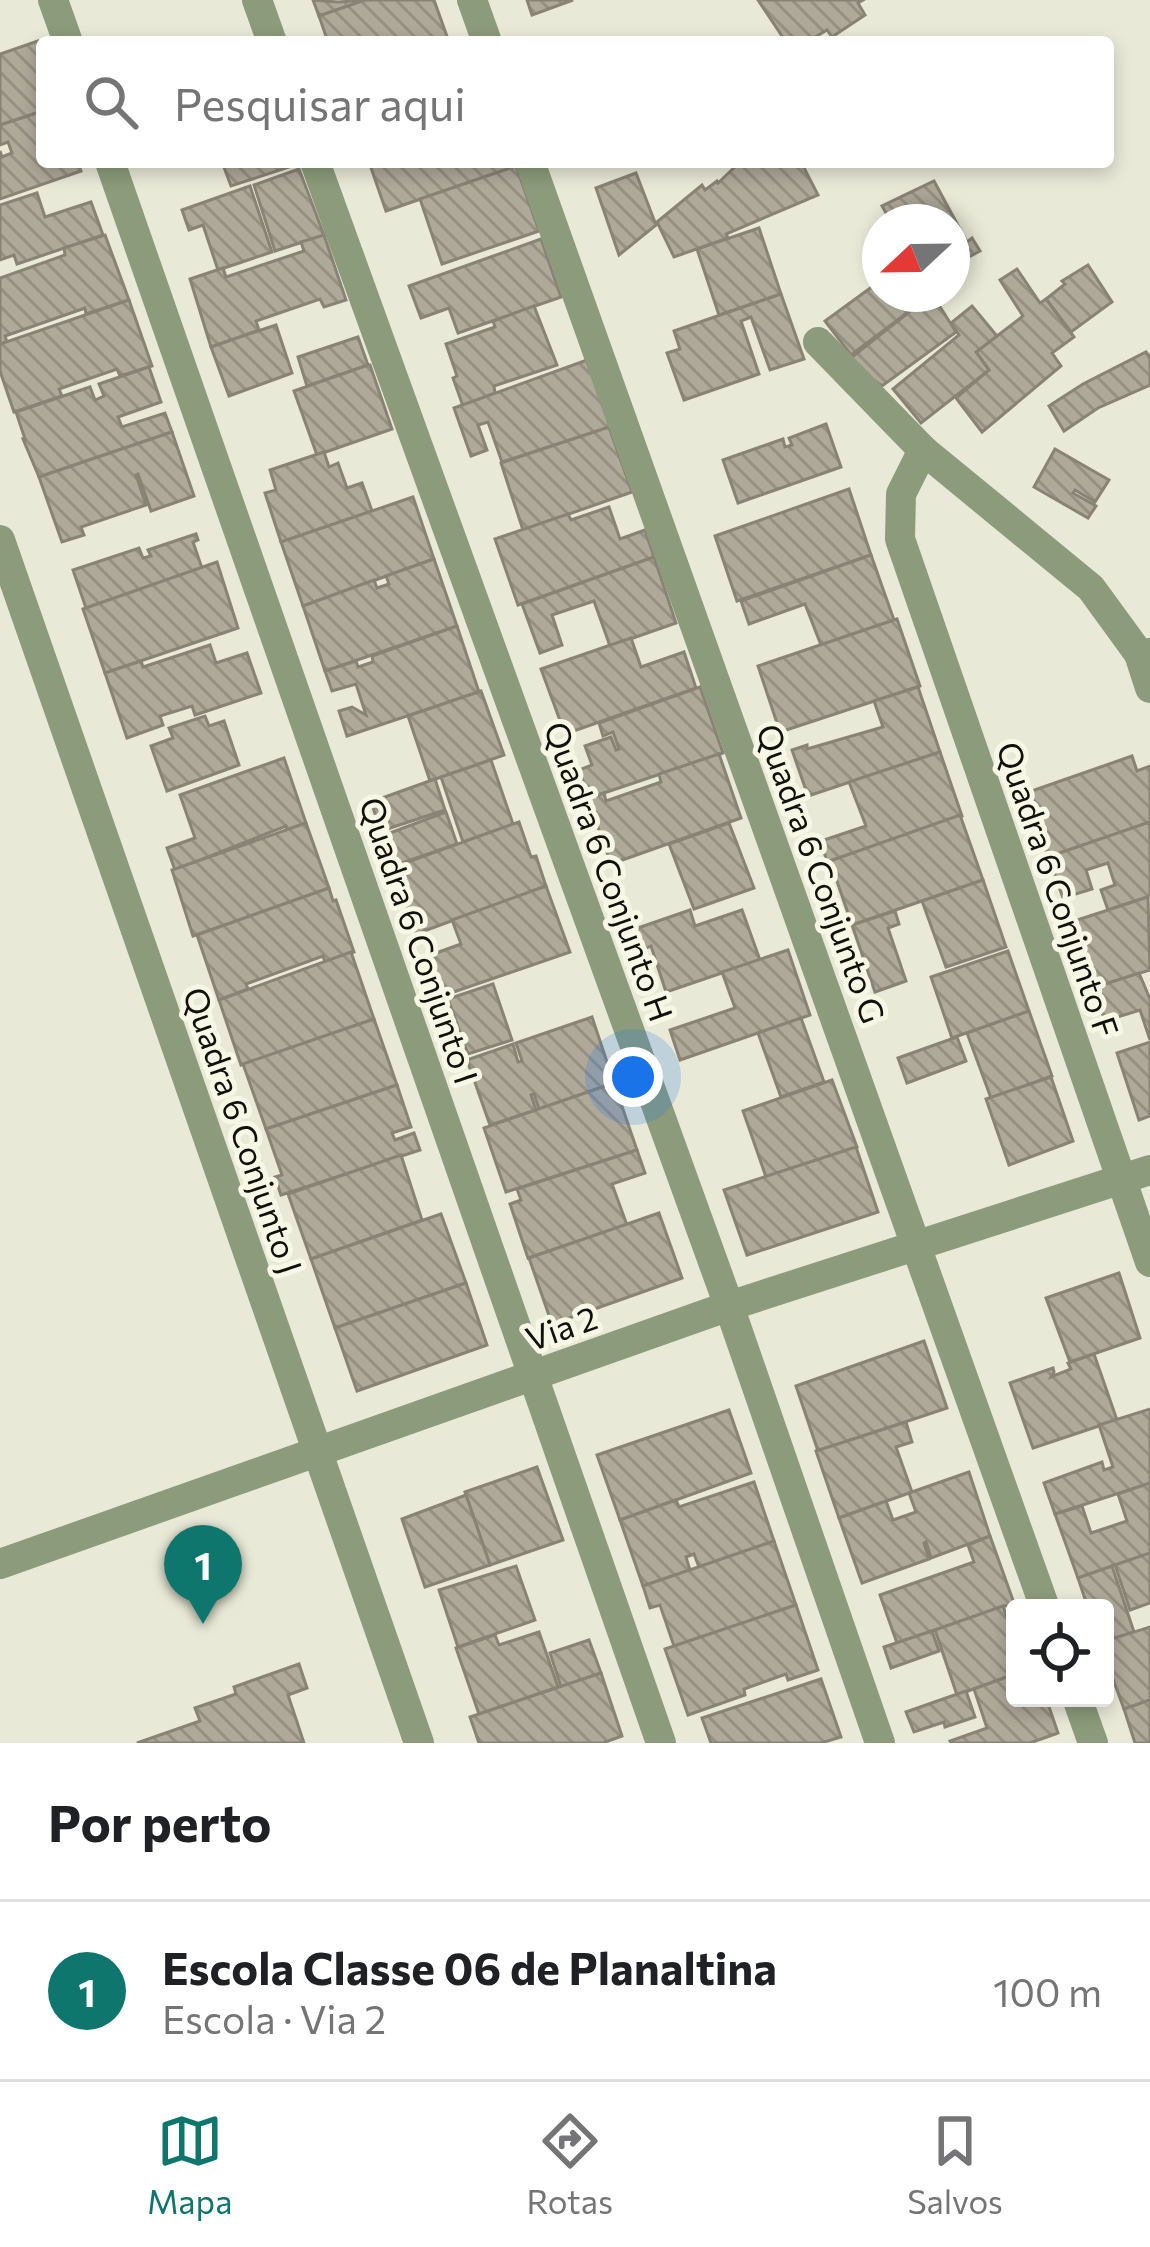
<!DOCTYPE html>
<html lang="pt">
<head>
<meta charset="utf-8">
<style>
	body { margin:0; font-family:Commissioner,sans-serif; background:#f2f2f2; color:#202124 }
	.controls { position:absolute; right:36px; bottom:36px; display:grid; overflow:hidden; border-radius:12px; box-shadow:0 6px 18px #0003 }
	.controls button { width:108px; height:108px; display:grid; place-items:center; padding:0; border:0; border-bottom:3px solid #e0e0e0; background:#fff; color:#202124; font:60px sans-serif }
	.compass { position:absolute; left:862px; top:204px; width:108px; height:108px; border-radius:50%; background:#fff; box-shadow:0 6px 18px #0003; rotate:248deg }
	.you { position:absolute; left:633px; top:1077px; width:42px; height:42px; margin:-30px; border:9px solid #fff; border-radius:50%; background:#1a73e8; box-shadow:0 0 0 18px #1a73e833 }
	.badge { display:grid; place-items:center; width:78px; height:78px; border-radius:50%; background:#0f766e; color:#fff; font-size:39px; font-weight:700 }
	.pin { position:absolute; translate:-50% -99px; filter:drop-shadow(0 3px 6px #0008) }
	.pin::after { content:''; position:absolute; top:63px; width:42px; height:36px; background:inherit; clip-path:polygon(0 0,100% 0,50% 100%) }
	.list { margin:0; padding:0; list-style:none }
	h2 { display:flex; justify-content:space-between; align-items:center; height:156px; margin:0; padding:0 48px; font-size:51px }
	h2 small { font-size:39px; font-weight:400; color:#757577 }
	.list li { display:grid; grid-template-columns:78px 1fr auto; gap:36px; align-items:center; box-sizing:border-box; height:180px; padding:0 48px; border-top:3px solid #e0e0e0 }
	.list b { display:block; font-size:45px; white-space:nowrap }
	.list p { margin:0; font-size:39px; white-space:nowrap; color:#757577 }
	.list em { font-size:39px; font-style:normal; color:#757577 }
	.icon { flex:none; width:66px; height:66px; fill:none; stroke:currentColor; stroke-width:2; stroke-linecap:round; stroke-linejoin:round }
	.map { position:relative; flex:none; width:1150px; height:1743px; overflow:hidden }
	.search { position:absolute; background:#fff; box-shadow:0 6px 18px #0003; left:36px; right:36px; top:36px; height:132px; display:flex; align-items:center; gap:30px; box-sizing:border-box; padding:0 42px; border-radius:12px; color:#757577; font-size:45px }
	.sheet { height:336px; background:#fff }
	nav { display:flex; justify-content:space-around; align-items:center; box-sizing:border-box; height:168px; border-top:3px solid #e0e0e0; background:#fff; font-size:33px; color:#757577 }
	nav a { display:grid; justify-items:center; gap:6px }
	nav .on { color:#0f766e }
	.map>svg:first-child { display:block }
</style>
</head>
<body>
<div class="map">
<svg width="1150" height="1743" viewBox="0 0 1150 1743">
	<defs>
		<pattern id="building-back-hatch" width="6" height="6" patternUnits="userSpaceOnUse" patternTransform="scale(3)"><rect width="6" height="6" fill="#afa99a"/><path d="M-1 5l2 2M0 0l6 6M5-1l2 2" fill="none" stroke="#969083"/></pattern>
	</defs>
	<rect width="100%" height="100%" fill="#e9e9d8"/>
	<!-- building -->
	<g fill="url(#building-back-hatch)" stroke="#898375" stroke-width="3">
		<polygon points="313,0 338,2 365,0 319,16"/>
		<polygon points="365,0 434,0 449,42 328,42 319,16"/>
		<polygon points="527,0 573,0 532,15"/>
		<polygon points="758,0 863,0 858,3 865,15 832,37 827,30 807,42 786,42"/>
		<polygon points="38,41 42,52 42,111 0,125 0,54"/>
		<polygon points="37,113 42,129 42,162 78,162 81,171 0,199 0,151 2,157 12,153 8,142 0,145 0,125"/>
		<polygon points="222,162 291,162 292,166 231,186"/>
		<polygon points="369,162 515,162 516,166 386,211"/>
		<polygon points="740,162 801,162 818,195 726,234 728,238 674,257 657,222 702,185 705,190 717,181 718,183"/>
		<polygon points="516,166 539,231 442,264 420,199"/>
		<polygon points="299,169 324,235 275,251 254,185"/>
		<polygon points="636,173 656,225 619,255 596,188"/>
		<polygon points="934,181 967,242 972,238 980,251 952,266 952,222 891,222 882,206"/>
		<polygon points="250,186 272,252 218,270 203,225 189,230 182,210"/>
		<polygon points="37,193 45,217 91,202 103,235 17,264 14,255 0,260 0,205"/>
		<polygon points="759,228 781,294 719,315 697,249"/>
		<polygon points="105,235 129,300 86,314 85,308 5,336 7,342 0,344 0,278 65,255 64,248"/>
		<polygon points="324,235 346,300 324,307 320,299 256,321 259,330 211,347 190,279 223,268 226,277 304,251 301,242"/>
		<polygon points="541,239 561,297 458,333 449,308 421,318 409,286"/>
		<polygon points="1088,265 1112,302 1071,332 1046,299 1065,284 1062,281"/>
		<polygon points="1017,269 1040,303 1046,299 1074,337 1052,353 1061,366 982,432 956,398 989,370 976,352 1023,316 1000,280"/>
		<polygon points="880,281 880,294 932,294 851,355 825,321"/>
		<polygon points="781,294 804,359 770,370 751,317 741,321 759,374 684,400 667,353 680,349 674,331"/>
		<polygon points="932,294 956,332 882,386 847,361"/>
		<polygon points="129,300 152,366 120,376 117,369 59,389 62,396 14,412 0,371 0,344"/>
		<polygon points="534,306 557,365 494,386 495,393 463,406 453,378 457,376 446,344 495,327 493,321"/>
		<polygon points="972,306 997,336 976,352 989,370 921,423 893,389 959,335 951,323"/>
		<polygon points="276,325 292,373 229,396 211,347"/>
		<polygon points="358,337 368,365 307,386 298,357"/>
		<polygon points="1146,352 1150,357 1150,385 1098,408 1064,431 1049,406 1083,384"/>
		<polygon points="587,360 610,427 502,462 488,422 478,425 487,450 471,456 454,408"/>
		<polygon points="368,365 370,365 392,429 317,455 294,391"/>
		<polygon points="149,367 161,402 118,417 122,427 165,413 172,432 39,477 23,439 25,439 16,412 90,387 95,400 104,396 99,384"/>
		<polygon points="826,424 841,467 738,503 723,460 783,439 785,447 792,445 789,438"/>
		<polygon points="609,427 632,492 523,530 501,463"/>
		<polygon points="172,432 194,496 151,511 138,474 136,475 146,505 81,527 84,535 62,542 39,477"/>
		<polygon points="1055,449 1109,480 1095,502 1075,490 1073,493 1096,506 1088,518 1034,487"/>
		<polygon points="324,452 329,467 338,463 347,488 362,483 372,511 281,542 265,493 276,490 270,470"/>
		<polygon points="849,489 871,555 737,601 715,536"/>
		<polygon points="413,497 434,559 303,606 281,542"/>
		<polygon points="609,507 620,539 645,530 654,557 518,605 495,539 568,514 571,520"/>
		<polygon points="196,534 198,540 193,542 202,568 86,608 73,570 139,548 143,558 151,556 148,550"/>
		<polygon points="871,555 894,620 821,645 805,604 749,624 741,601"/>
		<polygon points="654,557 676,623 610,646 594,601 552,615 562,645 540,653 522,604"/>
		<polygon points="434,559 457,626 325,671 303,606 374,580 377,588 389,584 386,576"/>
		<polygon points="217,562 238,628 105,673 83,609"/>
		<polygon points="897,619 920,686 780,732 758,666"/>
		<polygon points="457,626 479,692 347,736 339,711 352,707 366,715 356,684 332,691 325,671 356,661 358,667 373,662 372,656"/>
		<polygon points="631,638 641,667 684,652 696,688 565,734 541,669"/>
		<polygon points="210,645 216,663 247,653 261,693 195,715 192,706 160,716 163,725 127,738 105,673 141,661 143,667"/>
		<polygon points="700,687 723,753 589,798 579,770 592,765 585,746 611,737 616,750 619,749 613,732 603,736 599,723"/>
		<polygon points="918,687 940,752 808,796 792,750 807,745 807,749 883,727 874,701"/>
		<polygon points="481,691 504,755 430,781 408,716"/>
		<polygon points="205,716 209,726 224,721 239,765 167,791 151,746 173,738 169,728"/>
		<polygon points="940,752 962,816 827,862 821,841 866,826 849,782"/>
		<polygon points="719,754 741,818 611,864 588,799 604,793 606,801 661,782 659,774"/>
		<polygon points="1132,756 1137,771 1150,766 1150,822 1048,857 1026,793"/>
		<polygon points="284,758 306,823 287,830 286,826 175,870 167,848 195,838 180,795"/>
		<polygon points="491,760 513,824 463,842 441,777"/>
		<polygon points="435,779 445,810 381,831 371,802"/>
		<polygon points="446,812 457,844 393,866 382,836"/>
		<polygon points="960,815 983,880 852,925 830,861"/>
		<polygon points="519,822 531,857 536,856 546,886 416,934 394,867"/>
		<polygon points="1150,822 1150,896 1108,910 1101,890 1115,885 1108,863 1086,870 1092,889 1063,898 1048,857"/>
		<polygon points="306,823 329,888 193,936 172,870"/>
		<polygon points="729,823 754,888 694,909 669,844"/>
		<polygon points="983,880 1006,947 946,967 922,901"/>
		<polygon points="546,886 570,952 439,997 425,957 461,944 452,920"/>
		<polygon points="329,888 333,901 336,900 354,952 325,962 323,956 246,984 248,989 219,1000 197,935"/>
		<polygon points="1148,897 1150,970 1093,988 1071,922"/>
		<polygon points="690,910 695,926 742,910 760,960 666,992 651,946 642,950 635,929"/>
		<polygon points="895,911 899,924 888,928 906,981 875,992 852,925"/>
		<polygon points="788,950 810,1015 680,1060 670,1030 735,1008 722,972"/>
		<polygon points="1008,951 1029,1011 952,1038 931,977"/>
		<polygon points="351,952 374,1019 241,1065 219,1000"/>
		<polygon points="1139,973 1150,999 1150,1040 1140,1010 1105,1021 1093,988"/>
		<polygon points="493,984 512,1040 468,1054 448,999"/>
		<polygon points="1029,1011 1052,1076 991,1098 967,1033"/>
		<polygon points="592,1017 614,1083 539,1109 534,1094 531,1095 536,1110 490,1125 467,1060 513,1044 518,1062 522,1061 516,1043"/>
		<polygon points="801,1018 824,1082 781,1097 758,1033"/>
		<polygon points="374,1019 397,1085 266,1129 243,1064"/>
		<polygon points="957,1037 966,1061 907,1083 898,1058"/>
		<polygon points="1150,1042 1150,1116 1139,1120 1117,1053"/>
		<polygon points="1051,1077 1073,1141 1009,1165 986,1099"/>
		<polygon points="832,1080 857,1147 766,1177 743,1111"/>
		<polygon points="614,1083 637,1150 506,1192 484,1128"/>
		<polygon points="397,1085 411,1127 392,1133 395,1140 414,1133 420,1150 281,1195 275,1177 282,1175 266,1129"/>
		<polygon points="856,1147 878,1212 747,1255 724,1190"/>
		<polygon points="637,1150 645,1173 612,1184 627,1225 528,1258 510,1204 521,1200 517,1189"/>
		<polygon points="401,1155 422,1220 311,1259 288,1194"/>
		<polygon points="659,1213 682,1278 552,1324 529,1258"/>
		<polygon points="441,1214 466,1283 335,1328 311,1259"/>
		<polygon points="1119,1273 1140,1338 1070,1362 1046,1298"/>
		<polygon points="466,1283 487,1345 357,1391 335,1328"/>
		<polygon points="924,1341 947,1408 818,1451 796,1386"/>
		<polygon points="1094,1354 1117,1420 1033,1448 1010,1383 1053,1368 1054,1372 1051,1377 1071,1369 1068,1363"/>
		<polygon points="1150,1409 1150,1483 1055,1514 1044,1483 1102,1462 1104,1470 1113,1467 1099,1425"/>
		<polygon points="729,1410 751,1473 620,1520 597,1455"/>
		<polygon points="906,1422 912,1442 896,1447 912,1492 839,1518 816,1451"/>
		<polygon points="537,1467 563,1540 490,1565 465,1492"/>
		<polygon points="969,1472 990,1536 931,1558 926,1542 924,1543 929,1559 862,1583 839,1518 886,1501 893,1520 916,1512 909,1493"/>
		<polygon points="754,1482 774,1541 699,1567 694,1554 686,1557 690,1570 643,1586 620,1520 676,1500 679,1507"/>
		<polygon points="1150,1483 1150,1553 1078,1578 1055,1514 1082,1506 1091,1533 1127,1521 1118,1494"/>
		<polygon points="466,1495 490,1565 425,1587 402,1519"/>
		<polygon points="990,1536 1014,1603 897,1643 880,1595 974,1562 968,1545"/>
		<polygon points="774,1541 796,1605 674,1646 660,1605 650,1608 643,1586"/>
		<polygon points="1150,1553 1150,1603 1130,1610 1115,1565"/>
		<polygon points="516,1566 535,1620 458,1647 439,1590"/>
		<polygon points="1112,1566 1134,1632 1105,1641 1105,1608 1088,1608 1078,1578"/>
		<polygon points="796,1605 818,1670 788,1680 786,1674 744,1689 745,1695 688,1715 665,1649"/>
		<polygon points="1003,1606 1015,1641 1015,1674 957,1695 935,1630"/>
		<polygon points="1150,1627 1150,1700 1124,1709 1105,1657 1105,1641"/>
		<polygon points="932,1631 939,1651 891,1668 884,1647"/>
		<polygon points="539,1632 558,1687 479,1714 456,1648 495,1635 499,1645"/>
		<polygon points="589,1640 601,1673 561,1687 550,1653"/>
		<polygon points="299,1664 307,1688 288,1695 304,1743 137,1743 200,1721 195,1708 236,1694 234,1687"/>
		<polygon points="601,1673 622,1736 603,1743 479,1743 470,1717"/>
		<polygon points="1015,1674 1015,1698 1046,1698 1058,1733 1030,1743 951,1743 950,1741 987,1728 974,1689"/>
		<polygon points="821,1679 841,1737 821,1743 711,1743 702,1718"/>
		<polygon points="966,1691 975,1717 945,1727 944,1722 914,1732 906,1712"/>
		<polygon points="1150,1700 1150,1743 1135,1743 1124,1709"/>
	</g>
	<g fill="none" stroke-linecap="round" stroke-linejoin="round">
		<!-- minor -->
		<g stroke="#8c9b7b" stroke-width="30">
			<polyline points="53,0 68,42"/>
			<polyline points="257,0 272,42"/>
			<polyline points="472,0 487,42"/>
			<polyline points="110,162 661,1743"/>
			<polyline points="315,162 729,1306 880,1743"/>
			<polyline points="530,162 1045,1608"/>
			<polyline points="818,342 923,450 1091,588 1139,654 1150,653"/>
			<polyline points="923,450 901,494 900,539 1150,1262"/>
			<polyline points="0,540 419,1743"/>
			<polyline points="1139,654 1150,688"/>
			<polyline points="0,1564 729,1306 1150,1170"/>
			<polyline points="1077,1698 1093,1743"/>
		</g>
	</g>
	<g text-anchor="middle" dominant-baseline="central" stroke-width="10" stroke-linejoin="round" paint-order="stroke">
		<!-- street labels -->
		<g font-size="33" fill="#11110b" stroke="#f6f7e5">
			<text transform="translate(610 871) rotate(70)">Quadra 6 Conjunto H</text>
			<text transform="translate(822 873) rotate(70)">Quadra 6 Conjunto G</text>
			<text transform="translate(1059 889) rotate(71)">Quadra 6 Conjunto F</text>
			<text transform="translate(420 940) rotate(71)">Quadra 6 Conjunto I</text>
			<text transform="translate(244 1130) rotate(71)">Quadra 6 Conjunto J</text>
			<text transform="translate(561 1327) rotate(-19)">Via 2</text>
		</g>
	</g>
</svg>
<div class="controls">
<button><svg class="icon" aria-label="locate" viewBox="0 0 24 24"><circle cx="12" cy="12" r="6"/><path d="M12 2v4M12 18v4M2 12h4M18 12h4"/></svg></button>
</div>
<svg class="compass" viewBox="-18 -18 36 36"><path d="M0-13l5 13h-10z" fill="#e53935"/><path d="M0 13l5-13h-10z" fill="#757577"/></svg>
<div class="you"></div>
<div class="pin badge" style="left:203px;top:1624px">1</div>
<div class="search"><svg class="icon" aria-label="search" viewBox="0 0 24 24"><circle cx="10" cy="10" r="6"/><path d="M15 15l6 6"/></svg>Pesquisar aqui</div>
</div>
<section class="sheet">
<h2>Por perto<small></small></h2>
<ul class="list">
<li><span class="badge">1</span><div><b>Escola Classe 06 de Planaltina</b><p>Escola · Via 2</p></div><em>100 m</em></li>
</ul>
</section>
<nav>
<a class="on"><svg class="icon" aria-label="map" viewBox="0 0 24 24"><path d="M3 6l6-2 6 2 6-2v14l-6 2-6-2-6 2zM9 4v14M15 6v14"/></svg>Mapa</a>
<a><svg class="icon" aria-label="directions" viewBox="0 0 24 24"><path d="M12 3l9 9-9 9-9-9zM9 14v-3h6M13 9l2 2-2 2"/></svg>Rotas</a>
<a><svg class="icon" aria-label="saved" viewBox="0 0 24 24"><path d="M7 4h10v16l-5-4-5 4z"/></svg>Salvos</a>
</nav>
</body>
</html>
